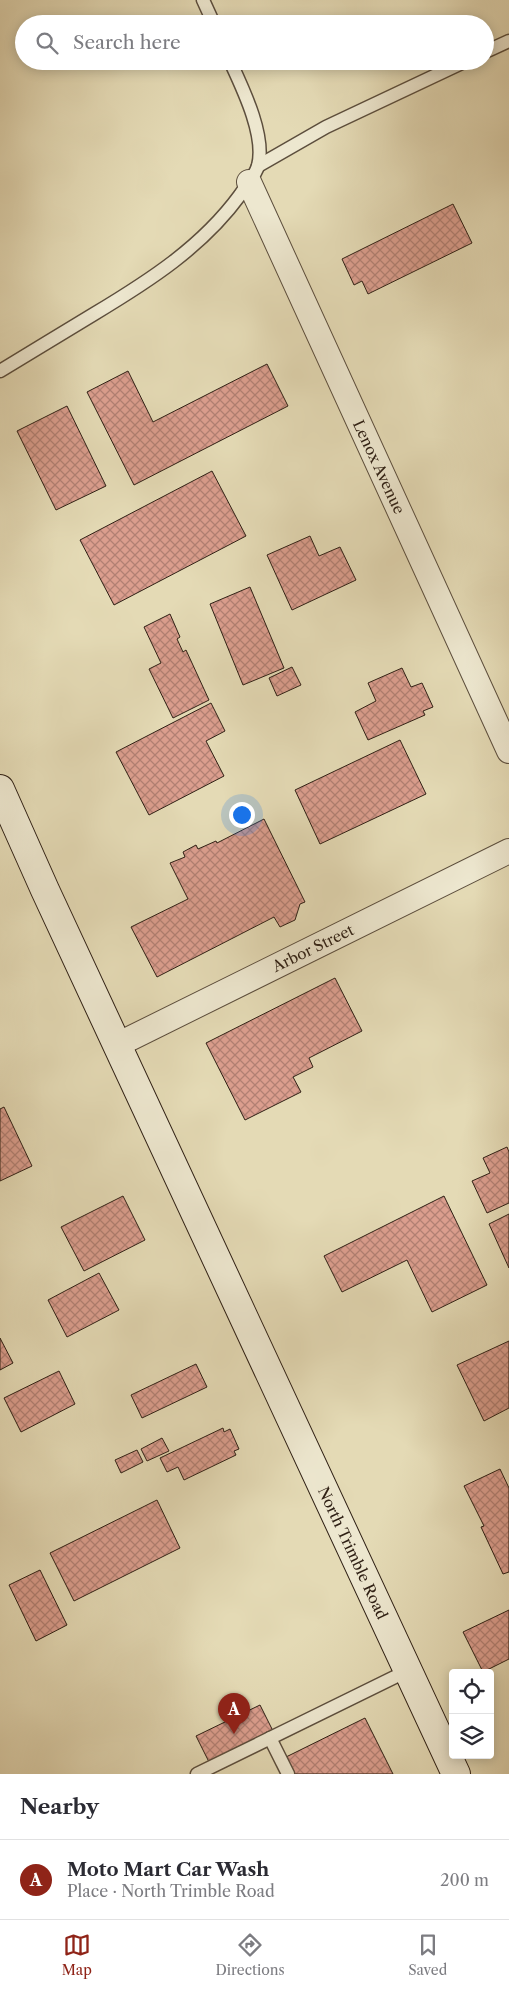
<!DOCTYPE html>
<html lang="en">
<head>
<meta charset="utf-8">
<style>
	body { margin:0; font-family:"Libre Caslon Text",serif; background:#f7f7f7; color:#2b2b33 }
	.controls { position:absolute; right:15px; bottom:15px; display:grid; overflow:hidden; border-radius:5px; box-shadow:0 2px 12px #0003 }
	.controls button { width:45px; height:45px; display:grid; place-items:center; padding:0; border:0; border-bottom:1px solid #e1e1e2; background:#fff; color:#2b2b33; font:25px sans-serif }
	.you { position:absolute; left:241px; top:814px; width:18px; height:18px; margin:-12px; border:4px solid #fff; border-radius:50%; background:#1a73e8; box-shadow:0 0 0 8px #1a73e833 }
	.badge { display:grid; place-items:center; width:32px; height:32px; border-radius:50%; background:#8f2418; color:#fff; font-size:16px; font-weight:700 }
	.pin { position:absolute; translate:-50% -41px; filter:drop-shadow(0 1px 2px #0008) }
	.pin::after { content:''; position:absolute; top:26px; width:18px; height:15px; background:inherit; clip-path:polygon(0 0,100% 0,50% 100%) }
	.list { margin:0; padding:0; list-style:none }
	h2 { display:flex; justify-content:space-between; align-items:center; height:65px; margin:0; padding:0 20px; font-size:21px }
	h2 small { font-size:16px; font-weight:400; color:#7c7c81 }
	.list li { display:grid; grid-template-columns:32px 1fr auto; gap:15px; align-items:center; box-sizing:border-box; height:80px; padding:0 20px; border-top:1px solid #e1e1e2 }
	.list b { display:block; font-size:19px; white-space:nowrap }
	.list p { margin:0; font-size:16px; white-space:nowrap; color:#7c7c81 }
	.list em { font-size:16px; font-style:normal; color:#7c7c81 }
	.icon { flex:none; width:28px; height:28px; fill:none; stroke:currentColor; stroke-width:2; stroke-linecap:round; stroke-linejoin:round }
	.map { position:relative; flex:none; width:509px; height:1774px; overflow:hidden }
	.search { position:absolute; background:#fff; box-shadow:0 2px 12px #0003; left:15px; right:15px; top:15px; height:55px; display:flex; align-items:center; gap:12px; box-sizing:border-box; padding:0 18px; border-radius:28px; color:#7c7c81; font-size:19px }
	.sheet { height:145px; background:#fff }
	nav { display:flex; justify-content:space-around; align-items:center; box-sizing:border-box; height:70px; border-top:1px solid #e1e1e2; background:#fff; font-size:14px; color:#7c7c81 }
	nav a { display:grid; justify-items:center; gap:2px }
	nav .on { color:#8f2418 }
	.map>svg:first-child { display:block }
</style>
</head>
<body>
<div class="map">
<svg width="509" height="1774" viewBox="0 0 509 1774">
	<defs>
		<pattern id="building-cross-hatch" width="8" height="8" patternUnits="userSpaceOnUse" patternTransform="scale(1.25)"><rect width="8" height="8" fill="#db9e8e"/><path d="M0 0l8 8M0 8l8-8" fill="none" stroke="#b28073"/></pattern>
	</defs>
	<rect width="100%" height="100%" fill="#e4dab5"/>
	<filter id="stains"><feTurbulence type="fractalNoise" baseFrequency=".004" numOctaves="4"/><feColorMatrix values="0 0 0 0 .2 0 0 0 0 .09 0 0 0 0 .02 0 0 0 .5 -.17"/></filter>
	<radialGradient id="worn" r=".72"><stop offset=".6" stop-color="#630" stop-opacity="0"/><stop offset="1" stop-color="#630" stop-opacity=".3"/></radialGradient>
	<!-- building -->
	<g fill="url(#building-cross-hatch)" stroke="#2f2015">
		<polygon points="453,204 472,243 368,294 362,281 354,285 342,259"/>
		<polygon points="267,364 288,406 134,485 87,392 128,371 153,422"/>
		<polygon points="67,406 106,486 56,510 17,431"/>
		<polygon points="212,471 246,536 114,605 80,540"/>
		<polygon points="310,536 319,556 340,547 356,580 292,610 267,555"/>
		<polygon points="250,587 284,668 243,685 210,604"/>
		<polygon points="170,614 180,637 177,639 183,652 186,650 209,700 173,718 149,669 161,663 144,627"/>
		<polygon points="292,667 301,685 277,696 269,678"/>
		<polygon points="402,668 411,687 422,683 433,707 423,711 425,715 368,740 355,712 376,701 368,683"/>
		<polygon points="211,703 225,731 206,741 224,776 149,815 116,752"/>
		<polygon points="400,740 426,794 320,844 295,790"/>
		<polygon points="264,819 305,902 300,904 295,920 280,927 274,917 157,977 131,927 188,899 170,863 185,857 183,852 196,845 198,849 216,841 217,843"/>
		<polygon points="335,978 362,1031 309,1058 313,1067 293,1077 301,1092 245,1120 206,1043"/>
		<polygon points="4,1107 32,1166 0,1181 0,1109"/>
		<polygon points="507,1147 509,1152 509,1203 487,1213 472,1181 490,1173 483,1158"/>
		<polygon points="123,1196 145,1240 84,1271 61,1227"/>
		<polygon points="444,1196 487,1285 432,1312 407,1260 342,1292 324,1256"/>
		<polygon points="509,1214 509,1268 489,1224"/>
		<polygon points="99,1273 119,1310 67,1337 48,1300"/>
		<polygon points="0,1338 13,1363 0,1370"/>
		<polygon points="509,1341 509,1408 484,1421 457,1365"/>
		<polygon points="196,1364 207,1387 142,1418 131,1395"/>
		<polygon points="59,1371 75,1404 21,1432 4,1398"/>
		<polygon points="223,1428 224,1432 230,1429 239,1449 234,1451 236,1455 184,1480 178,1467 167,1472 160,1458"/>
		<polygon points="162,1438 169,1451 147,1461 141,1449"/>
		<polygon points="137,1450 143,1462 121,1473 115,1460"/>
		<polygon points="500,1469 509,1488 509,1572 503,1574 481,1527 484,1526 464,1486"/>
		<polygon points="157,1500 180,1548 74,1601 50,1553"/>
		<polygon points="40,1570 67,1625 36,1641 9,1585"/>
		<polygon points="509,1610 509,1659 483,1672 463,1632"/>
		<polygon points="260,1705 273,1731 209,1762 196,1736"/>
		<polygon points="365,1718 393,1774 292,1774 284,1758"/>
	</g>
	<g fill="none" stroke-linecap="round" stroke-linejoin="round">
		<!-- lane casing -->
		<g stroke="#5c4e3d" stroke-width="15">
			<g id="lane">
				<polyline points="203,0 214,24"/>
				<polyline points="485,52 509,41"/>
				<polyline points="258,166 326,127 466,61"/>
				<path d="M0,371C31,352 63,333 94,314C149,281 202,247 240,195C246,186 255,176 258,166C266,136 243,89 230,61"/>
				<polyline points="270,1738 288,1774"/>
				<polyline points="197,1774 407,1671"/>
			</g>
		</g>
		<!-- street casing -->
		<g stroke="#5c4e3d" stroke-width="26">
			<g id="street">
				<polyline points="249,182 509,751"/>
				<polyline points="117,1045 509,851"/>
			</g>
		</g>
		<!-- secondary casing -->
		<g stroke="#2f2015" stroke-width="30">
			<polyline id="secondary" points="0,789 45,890 456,1774"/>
		</g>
		<!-- lane -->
		<use href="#lane" stroke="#ede7cf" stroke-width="12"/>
		<!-- street -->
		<use href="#street" stroke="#ede7cf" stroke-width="24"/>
		<!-- secondary -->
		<use href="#secondary" stroke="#ede7cf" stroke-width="28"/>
	</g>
	<g text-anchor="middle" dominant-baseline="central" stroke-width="4.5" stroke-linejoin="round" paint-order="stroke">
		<!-- street labels -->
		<g font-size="15" fill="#2f2015" stroke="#ede7cf">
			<text transform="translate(379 467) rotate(65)">Lenox Avenue</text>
			<text transform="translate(313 948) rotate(-26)">Arbor Street</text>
			<text transform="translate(353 1553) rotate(65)">North Trimble Road</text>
		</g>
	</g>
	<rect width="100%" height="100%" filter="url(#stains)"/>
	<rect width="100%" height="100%" fill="url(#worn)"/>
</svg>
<div class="controls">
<button><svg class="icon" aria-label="locate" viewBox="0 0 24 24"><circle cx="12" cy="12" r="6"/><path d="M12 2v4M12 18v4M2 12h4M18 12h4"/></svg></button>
<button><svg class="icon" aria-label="layers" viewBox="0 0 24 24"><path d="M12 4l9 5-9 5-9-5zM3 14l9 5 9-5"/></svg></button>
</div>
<div class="you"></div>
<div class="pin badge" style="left:234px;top:1734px">A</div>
<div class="search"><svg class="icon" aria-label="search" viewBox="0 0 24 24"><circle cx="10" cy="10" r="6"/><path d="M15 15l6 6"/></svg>Search here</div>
</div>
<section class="sheet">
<h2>Nearby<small></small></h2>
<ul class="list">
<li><span class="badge">A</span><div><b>Moto Mart Car Wash</b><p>Place · North Trimble Road</p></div><em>200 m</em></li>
</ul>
</section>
<nav>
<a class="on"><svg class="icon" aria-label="map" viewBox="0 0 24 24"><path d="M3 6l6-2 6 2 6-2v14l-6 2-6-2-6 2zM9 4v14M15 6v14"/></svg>Map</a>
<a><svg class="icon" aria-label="directions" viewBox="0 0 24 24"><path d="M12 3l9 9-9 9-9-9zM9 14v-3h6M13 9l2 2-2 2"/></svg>Directions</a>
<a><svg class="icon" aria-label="saved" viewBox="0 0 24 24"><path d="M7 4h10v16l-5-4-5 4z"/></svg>Saved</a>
</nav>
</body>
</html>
